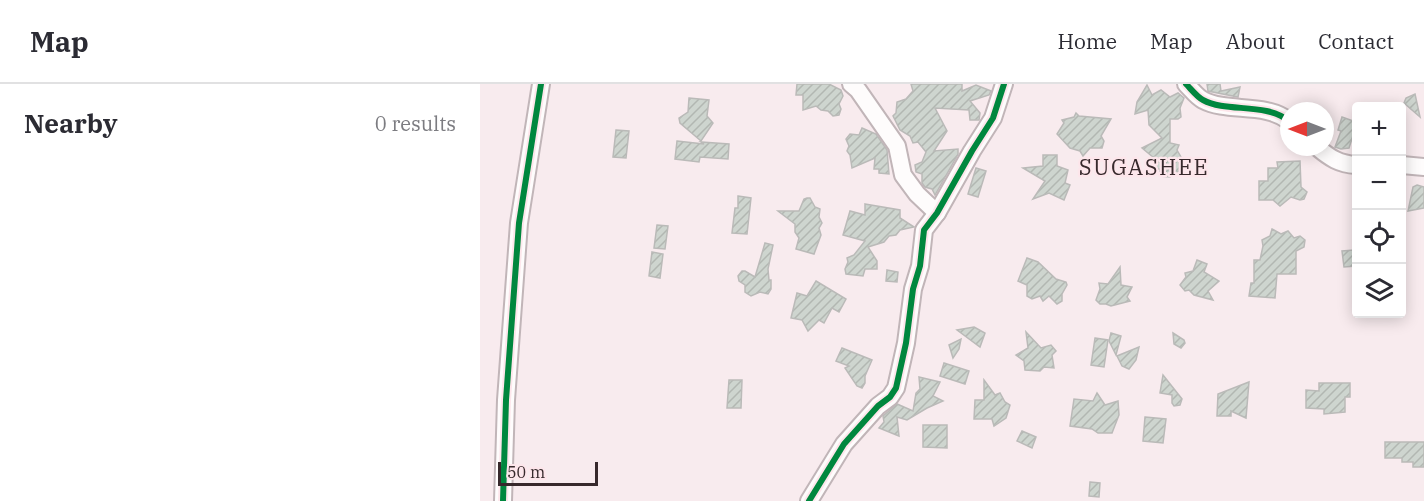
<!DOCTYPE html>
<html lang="en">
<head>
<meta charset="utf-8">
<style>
	body { margin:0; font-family:"IBM Plex Serif",serif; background:#f7f7f7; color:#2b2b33 }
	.controls { position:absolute; right:18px; top:18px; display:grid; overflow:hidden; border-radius:6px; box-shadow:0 3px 15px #0003 }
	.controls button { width:54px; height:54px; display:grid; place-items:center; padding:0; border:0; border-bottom:2px solid #e1e1e2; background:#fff; color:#2b2b33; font:30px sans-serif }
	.compass { position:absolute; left:800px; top:18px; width:54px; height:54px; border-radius:50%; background:#fff; box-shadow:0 3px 15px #0003; rotate:270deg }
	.scale { position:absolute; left:18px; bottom:15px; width:100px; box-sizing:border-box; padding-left:6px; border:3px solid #37292c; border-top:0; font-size:16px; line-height:21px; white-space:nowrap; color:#37292c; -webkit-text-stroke:4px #fde6eb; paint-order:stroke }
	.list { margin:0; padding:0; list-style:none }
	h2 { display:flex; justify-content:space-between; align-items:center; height:78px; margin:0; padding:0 24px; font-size:26px }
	h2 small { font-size:20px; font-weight:400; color:#7c7c81 }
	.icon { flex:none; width:33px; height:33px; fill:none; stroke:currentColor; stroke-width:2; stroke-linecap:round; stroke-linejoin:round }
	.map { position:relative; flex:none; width:944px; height:417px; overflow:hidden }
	header { display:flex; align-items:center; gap:36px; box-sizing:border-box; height:84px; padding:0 30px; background:#fff; border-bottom:2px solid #e1e1e2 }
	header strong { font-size:28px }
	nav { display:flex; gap:33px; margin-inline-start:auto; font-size:21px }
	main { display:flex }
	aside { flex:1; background:#fff }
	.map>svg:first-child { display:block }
</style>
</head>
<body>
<header>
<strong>Map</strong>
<nav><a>Home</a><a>Map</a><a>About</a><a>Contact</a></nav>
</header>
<main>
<aside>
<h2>Nearby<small>0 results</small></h2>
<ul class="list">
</ul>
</aside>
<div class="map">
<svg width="944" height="417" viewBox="0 0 944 417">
	<defs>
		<pattern id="building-hatch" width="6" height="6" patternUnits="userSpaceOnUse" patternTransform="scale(1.5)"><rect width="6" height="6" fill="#ced5cf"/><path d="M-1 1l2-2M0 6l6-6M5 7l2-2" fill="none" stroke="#b2b7b2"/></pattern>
	</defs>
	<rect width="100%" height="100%" fill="#f8ebee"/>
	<!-- building -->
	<g fill="url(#building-hatch)" stroke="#babab8" stroke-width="1.5">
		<polygon points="317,0 349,0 361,6 363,12 359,20 361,25 359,31 353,32 348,27 341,26 336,22 323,26 323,11 316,11"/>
		<polygon points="431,0 482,0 482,7 496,1 511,7 509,11 490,17 500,29 499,36 490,36 489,26 455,24 467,47 454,67 478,65 478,70 455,111 452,105 445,103 442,99 442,90 436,88 435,81 442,78 446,68 438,58 433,59 430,52 420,46 413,32 416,29 417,18 426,15 433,7"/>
		<polygon points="727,0 740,0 741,7 760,3 758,13 728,7"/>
		<polygon points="667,1 672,11 681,6 690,13 698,9 704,14 700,24 701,33 698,35 690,35 690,59 699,61 697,66 701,73 699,79 700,86 690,93 680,92 680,86 674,82 674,74 662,64 682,54 669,41 668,26 655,30 657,18"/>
		<polygon points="935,10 940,33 924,19 926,14"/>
		<polygon points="209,14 229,16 227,32 233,39 221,57 200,39 199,34 208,28"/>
		<polygon points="596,29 599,32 631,35 621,52 624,57 622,64 610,64 603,72 600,67 590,64 577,50 584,39 582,36 594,33"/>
		<polygon points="862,33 876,38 876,42 869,64 861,65 855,63 861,47 858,46"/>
		<polygon points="382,44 396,50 407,66 409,90 399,89 399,85 394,85 395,74 372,84 370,71 367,67 369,62 366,55 370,50 379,51"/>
		<polygon points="136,46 149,47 146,74 133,73"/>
		<polygon points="197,57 224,60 221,58 249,60 248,75 220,73 219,78 195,75"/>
		<polygon points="563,71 577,71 577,82 588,86 585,99 590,101 584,116 569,109 553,115 565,97 543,84 563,82"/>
		<polygon points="820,77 821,103 827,108 824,115 820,116 811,113 800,122 793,116 779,116 779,97 788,97 788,84 798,84 797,78"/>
		<polygon points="496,84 506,87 498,113 488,110"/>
		<polygon points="937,101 944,103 944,124 928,127 933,103"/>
		<polygon points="258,112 271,114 267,150 252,149 255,124 258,124"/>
		<polygon points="327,114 330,114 335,123 340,125 339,133 342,139 339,144 341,151 334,170 316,165 319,154 315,148 315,140 298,127 319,127 324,115"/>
		<polygon points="385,120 420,126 420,134 434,143 420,146 416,151 409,152 404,158 388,163 397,177 397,185 385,185 383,192 366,190 365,185 368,178 367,174 374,171 385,157 363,151 370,127 385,131"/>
		<polygon points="177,141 188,142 185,165 174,164"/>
		<polygon points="792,145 801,150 808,147 814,154 820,152 825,156 824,163 816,167 816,190 797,190 795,214 769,212 771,199 774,199 774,176 780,176 783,162 782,156 790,152"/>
		<polygon points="285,159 293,161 288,185 289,196 291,196 291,205 288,210 280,208 271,212 265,208 265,201 259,197 258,192 262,187 265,187 275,193"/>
		<polygon points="874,166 876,182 864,183 862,167"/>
		<polygon points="172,168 183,170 180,194 169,192"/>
		<polygon points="547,174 558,178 576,195 586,198 587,201 582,210 582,217 577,220 569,212 563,217 560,212 552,215 547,212 547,201 538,197"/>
		<polygon points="717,176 727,180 724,188 739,197 728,207 733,216 714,211 709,206 705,207 700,201 706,193 705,189 713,187"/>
		<polygon points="640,183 641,201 652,203 647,213 650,217 631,222 626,220 620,220 616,216 620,205 619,199 628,200"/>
		<polygon points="407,186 418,188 417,198 406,197"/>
		<polygon points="336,197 366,215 359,228 352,224 344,239 339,236 328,247 322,236 311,234 317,209 327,212"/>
		<polygon points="494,243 505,249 500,263 477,246"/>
		<polygon points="546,248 561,264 571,261 576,267 572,271 574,284 564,283 560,287 545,286 544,277 536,271 548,264"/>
		<polygon points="631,249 641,252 636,271 629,257"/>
		<polygon points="693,249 704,256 705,259 701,264 694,260"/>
		<polygon points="615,254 628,256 624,283 611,281"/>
		<polygon points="481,255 479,265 473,274 469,261"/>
		<polygon points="659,263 656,276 649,285 642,282 637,272"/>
		<polygon points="362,264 392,276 385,292 385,299 382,304 377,302 365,284 369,282 356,277"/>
		<polygon points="464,279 489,287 485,300 460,292"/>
		<polygon points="683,291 702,315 700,321 694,322 692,319 692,311 680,309"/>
		<polygon points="439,293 460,298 453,312 463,317 447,324 427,336 417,333 419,352 399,344 404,338 403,332 417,320 433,327 436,309 440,305"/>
		<polygon points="249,296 262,296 261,324 247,324"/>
		<polygon points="504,296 515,311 520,309 525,318 530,321 526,334 514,342 512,335 494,335 495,316 504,316"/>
		<polygon points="769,298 766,334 751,327 751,332 737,332 738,310"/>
		<polygon points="839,299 870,299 870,313 865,313 865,328 844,330 844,325 826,324 826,306 839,307"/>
		<polygon points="617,309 625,321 638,317 639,331 632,349 618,349 612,345 590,342 594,315 613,317"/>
		<polygon points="665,333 686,335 683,359 663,357"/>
		<polygon points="443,341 467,341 467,364 443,363"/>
		<polygon points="542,347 556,353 552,364 537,357"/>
		<polygon points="905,358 944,358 944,383 933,383 933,378 922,378 922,374 905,374"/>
		<polygon points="610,398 620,399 619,413 609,412"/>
	</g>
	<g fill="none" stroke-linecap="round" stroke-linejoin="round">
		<!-- street casing -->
		<g stroke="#c1b5b8" stroke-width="20">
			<g id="street">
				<polyline points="371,0 378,6 417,62 423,91 437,110 457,129"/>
				<path d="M706,0C711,5 717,13 723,16C747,29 785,18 809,37"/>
				<path d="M837,63C850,74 859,80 876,81"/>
				<polyline points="922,81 944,83"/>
				<polyline points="23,417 26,316 39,139 61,0"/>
				<polyline points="329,417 364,360 398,322 410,313 416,304 426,259 433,205 440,182 444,146 457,129 492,67 513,34 524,0"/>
			</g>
		</g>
		<!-- street -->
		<use href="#street" stroke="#fefcfc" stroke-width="16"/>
		<!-- cycleway casing -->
		<g stroke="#fde6eb" stroke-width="10">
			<g id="cycleway">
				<path d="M706,0C711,5 717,13 723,16C747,29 785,18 809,37"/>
				<polyline points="23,417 26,316 39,139 61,0"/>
				<polyline points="329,417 364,360 398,322 410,313 416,304 426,259 433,205 440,182 444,146 457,129 492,67 513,34 524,0"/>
			</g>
		</g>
		<!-- cycleway -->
		<use href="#cycleway" stroke="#00873e" stroke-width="6"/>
	</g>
	<g text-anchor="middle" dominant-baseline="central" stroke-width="4.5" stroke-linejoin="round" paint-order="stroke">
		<!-- quarter labels -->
		<g font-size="22" letter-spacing="1.5" fill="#37292c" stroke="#fde6eb">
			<text x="664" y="82">SUGASHEE</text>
		</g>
	</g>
</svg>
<div class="controls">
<button>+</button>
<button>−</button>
<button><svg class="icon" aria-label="locate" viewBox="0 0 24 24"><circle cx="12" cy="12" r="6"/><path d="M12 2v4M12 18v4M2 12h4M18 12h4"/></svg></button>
<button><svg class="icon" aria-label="layers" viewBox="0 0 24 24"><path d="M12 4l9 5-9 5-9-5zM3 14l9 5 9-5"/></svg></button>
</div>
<svg class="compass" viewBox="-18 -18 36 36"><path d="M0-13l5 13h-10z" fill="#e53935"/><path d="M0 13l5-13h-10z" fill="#7c7c81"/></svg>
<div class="scale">50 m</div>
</div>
</main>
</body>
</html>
